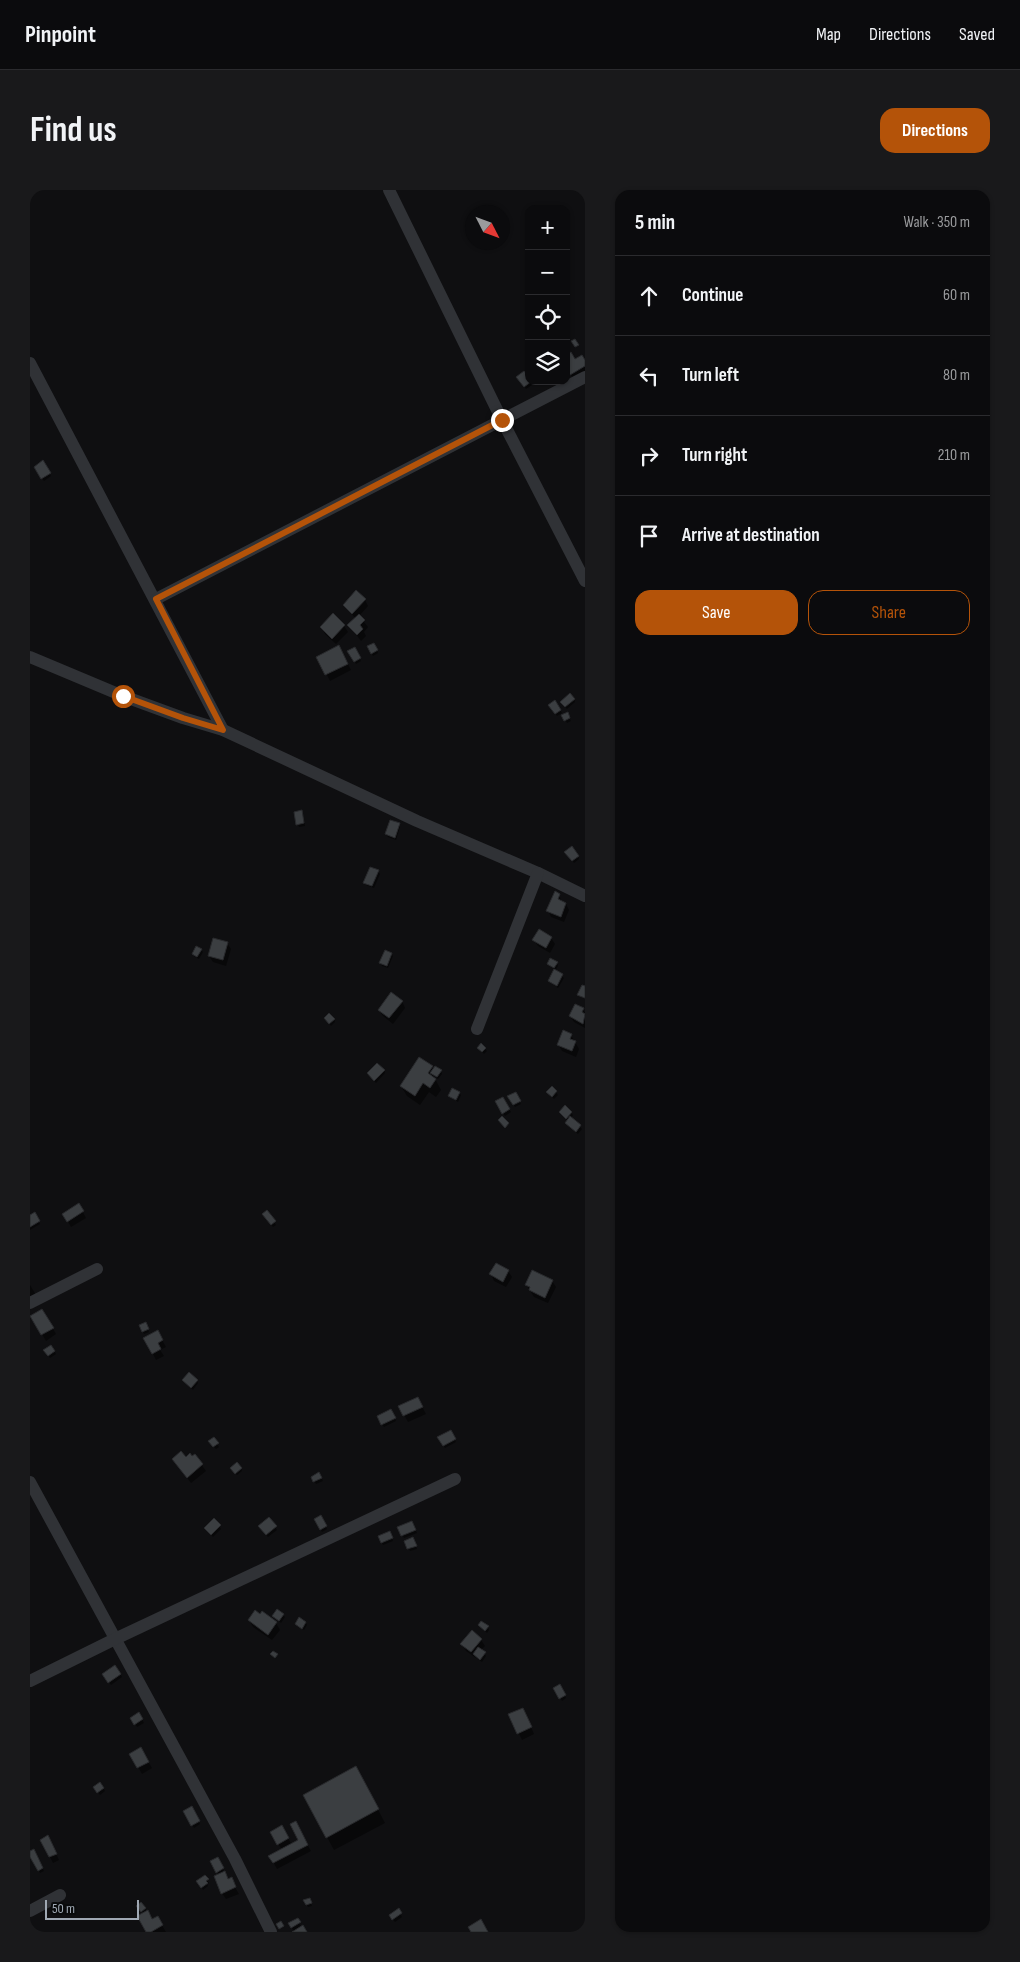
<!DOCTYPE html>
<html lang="en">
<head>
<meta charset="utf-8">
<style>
	body { margin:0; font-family:"Sofia Sans Condensed",sans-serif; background:#19191b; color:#f1f3f6 }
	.controls { position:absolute; right:15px; top:15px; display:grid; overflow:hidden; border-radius:10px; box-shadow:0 1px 4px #0004 }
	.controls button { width:45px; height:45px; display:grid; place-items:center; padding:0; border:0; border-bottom:1px solid #2b2b2e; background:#0b0b0d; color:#f1f3f6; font:25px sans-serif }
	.compass { position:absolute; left:435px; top:15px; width:45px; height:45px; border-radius:50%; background:#0b0b0d; box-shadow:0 1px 4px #0004; rotate:132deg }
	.scale { position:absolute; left:15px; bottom:12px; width:94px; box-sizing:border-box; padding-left:5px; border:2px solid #9fa8b3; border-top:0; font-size:14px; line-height:18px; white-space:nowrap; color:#9fa8b3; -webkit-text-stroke:4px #0a0b0c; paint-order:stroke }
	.stop { position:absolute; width:15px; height:15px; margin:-11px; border:4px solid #b45309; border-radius:50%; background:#fff }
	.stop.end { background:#b45309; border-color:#fff; box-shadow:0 1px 5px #0008 }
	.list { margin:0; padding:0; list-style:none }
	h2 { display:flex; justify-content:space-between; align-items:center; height:65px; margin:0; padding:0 20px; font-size:21px }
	h2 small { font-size:16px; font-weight:400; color:#9a9b9d }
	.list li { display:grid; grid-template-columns:32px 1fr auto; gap:15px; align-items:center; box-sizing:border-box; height:80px; padding:0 20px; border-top:1px solid #2b2b2e }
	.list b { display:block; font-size:19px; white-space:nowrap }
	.list em { font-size:16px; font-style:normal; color:#9a9b9d }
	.actions { display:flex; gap:10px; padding:15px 20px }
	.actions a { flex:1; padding:11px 0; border:1px solid #b45309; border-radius:15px; text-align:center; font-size:18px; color:#b45309 }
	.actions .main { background:#b45309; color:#fff }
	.icon { flex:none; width:28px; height:28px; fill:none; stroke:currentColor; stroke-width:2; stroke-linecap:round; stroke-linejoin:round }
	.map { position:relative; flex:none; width:555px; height:1742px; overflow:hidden; border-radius:15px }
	header { display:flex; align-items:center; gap:30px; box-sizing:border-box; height:70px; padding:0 25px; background:#0b0b0d; border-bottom:1px solid #2b2b2e }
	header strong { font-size:24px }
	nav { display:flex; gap:28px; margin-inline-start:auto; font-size:18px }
	.intro { display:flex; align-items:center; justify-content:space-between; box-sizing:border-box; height:120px; padding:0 30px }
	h1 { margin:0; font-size:35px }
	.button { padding:12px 22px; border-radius:15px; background:#b45309; color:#fff; font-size:18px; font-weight:700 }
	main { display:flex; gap:30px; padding:0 30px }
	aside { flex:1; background:#0b0b0d; border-radius:15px; box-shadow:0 1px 4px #0004 }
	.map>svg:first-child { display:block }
</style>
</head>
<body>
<header>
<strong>Pinpoint</strong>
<nav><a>Map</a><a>Directions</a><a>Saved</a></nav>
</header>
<div class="intro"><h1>Find us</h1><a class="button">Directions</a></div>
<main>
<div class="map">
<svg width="555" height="1742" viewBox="0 0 555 1742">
	<rect width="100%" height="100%" fill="#0f0f11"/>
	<!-- shadow -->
	<g fill="#0007">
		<polygon points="545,170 555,173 555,184 544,190 536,177"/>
		<polygon points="489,190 500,191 502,195 496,199"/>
		<polygon points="13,272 21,286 14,291 5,277"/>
		<polygon points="335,410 338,416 329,426 338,437 334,442 336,446 331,451 319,435 326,429 314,415"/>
		<polygon points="314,436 318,442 306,454 295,444 292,437"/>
		<polygon points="344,454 348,463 343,466 338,457"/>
		<polygon points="324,458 331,471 326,474 319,461"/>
		<polygon points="312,463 321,480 300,491 288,467"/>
		<polygon points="544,509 545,512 537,519 533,515"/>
		<polygon points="525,512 532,523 527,526 520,516"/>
		<polygon points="537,524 541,531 537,533 533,526"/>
		<polygon points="272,622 275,636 269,637 268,634"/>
		<polygon points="369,634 370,637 366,650 358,647 356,644"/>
		<polygon points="538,665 548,666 549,669 544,673"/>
		<polygon points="348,681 350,684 344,698 336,695 335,692"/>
		<polygon points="529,705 532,713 536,714 539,720 534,732 521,727 518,720"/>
		<polygon points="521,748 525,754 520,763 508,756 504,750"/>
		<polygon points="197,753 201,759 196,776 183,772 179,766"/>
		<polygon points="171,760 173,762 169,769 165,767 163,764"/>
		<polygon points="361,764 363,766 358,778 352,776 351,773"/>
		<polygon points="527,773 528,776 525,781 534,788 528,798 519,791 525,780 518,774"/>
		<polygon points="372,811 375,818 363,834 353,826 349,820"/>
		<polygon points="553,819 555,823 555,838 544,832 540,826"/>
		<polygon points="304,829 305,832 301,836 297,831"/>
		<polygon points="541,845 549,859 546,867 532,861 528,854"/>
		<polygon points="449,858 455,859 457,861 454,864"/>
		<polygon points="402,877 404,881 411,881 412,884 408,889 403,885 411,900 406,907 399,902 390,915 377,906 371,896"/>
		<polygon points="354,880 355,883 346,893 338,884"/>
		<polygon points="522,898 528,905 524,909 518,902"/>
		<polygon points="429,903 431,905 428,912 420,906"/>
		<polygon points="485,903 491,914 485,917 479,907"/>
		<polygon points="472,908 481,922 475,926 466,912"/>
		<polygon points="541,923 543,925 541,928 552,939 548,944 538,935 538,931 532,925"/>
		<polygon points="49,1015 56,1028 41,1037 34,1024"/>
		<polygon points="237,1021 246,1035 243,1037 235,1027"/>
		<polygon points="4,1024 10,1034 0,1040 0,1026"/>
		<polygon points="478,1081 482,1087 476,1097 464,1091 461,1084"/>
		<polygon points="522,1091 526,1097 518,1113 504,1107 496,1094"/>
		<polygon points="0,1095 6,1105 0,1108"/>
		<polygon points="12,1120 26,1144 16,1151 2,1126"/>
		<polygon points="110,1136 117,1136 119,1142 114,1144"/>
		<polygon points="127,1141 136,1157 130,1160 134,1166 126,1170 115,1148"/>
		<polygon points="20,1156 26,1164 20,1168 15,1160"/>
		<polygon points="154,1191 167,1191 168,1193 163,1200"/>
		<polygon points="388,1209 396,1224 378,1232 370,1217"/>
		<polygon points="361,1220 366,1231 354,1237 348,1227"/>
		<polygon points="420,1241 426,1252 415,1258 409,1248"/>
		<polygon points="183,1248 189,1257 186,1259 181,1254"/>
		<polygon points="165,1266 176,1281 161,1293 143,1269 162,1268"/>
		<polygon points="211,1278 212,1281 207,1285 203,1281"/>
		<polygon points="289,1284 293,1291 286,1294 282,1287"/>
		<polygon points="290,1327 297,1339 292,1342 285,1330"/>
		<polygon points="239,1329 247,1340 238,1347 231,1339"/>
		<polygon points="184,1330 191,1339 183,1347 177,1340"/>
		<polygon points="383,1335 387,1343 374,1348 369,1338"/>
		<polygon points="361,1345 363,1351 353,1355 349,1347"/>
		<polygon points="376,1351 384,1351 387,1359 380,1361"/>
		<polygon points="253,1425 255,1427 251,1433 244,1426"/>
		<polygon points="219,1430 246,1433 250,1440 242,1450 223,1437"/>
		<polygon points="275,1432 277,1435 274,1440 266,1434"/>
		<polygon points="449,1435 458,1437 459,1440 457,1443"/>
		<polygon points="451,1450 455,1456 451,1460 456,1466 452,1472 436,1461 432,1454"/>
		<polygon points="85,1477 92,1487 81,1495 74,1485"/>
		<polygon points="530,1496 536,1508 532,1511 525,1499"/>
		<polygon points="109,1524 114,1533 107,1537 102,1528"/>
		<polygon points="480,1525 496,1526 504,1544 492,1550"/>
		<polygon points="110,1559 122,1578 112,1584 101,1564"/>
		<polygon points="333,1591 355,1633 304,1660 297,1647"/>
		<polygon points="70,1594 75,1601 70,1605 65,1597"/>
		<polygon points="161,1618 170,1634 164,1638 155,1622"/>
		<polygon points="265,1633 281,1661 247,1679 240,1666 252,1660 241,1642 251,1636 262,1655 270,1650"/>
		<polygon points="21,1653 29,1670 23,1673 20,1667"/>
		<polygon points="3,1661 14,1681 10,1683 0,1664"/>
		<polygon points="188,1669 198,1690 203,1694 209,1704 196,1709 192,1703 189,1685 182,1672"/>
		<polygon points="175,1686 179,1693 177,1694 178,1696 173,1700 168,1691"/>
		<polygon points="279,1709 282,1716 278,1717 275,1711"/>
		<polygon points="109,1719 115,1719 122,1730 127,1727 136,1742 118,1742 114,1724"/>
		<polygon points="368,1720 372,1727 365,1732 360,1726"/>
		<polygon points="267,1729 272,1738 276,1742 264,1742 260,1734"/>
	</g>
	<!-- building -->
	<g fill="#3b3e41" stroke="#292a2d">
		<polygon points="545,149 549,155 545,157 541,151"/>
		<polygon points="541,162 545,169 552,165 555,170 555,176 540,185 536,179 536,165"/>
		<polygon points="494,181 499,187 499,191 502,191 494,197 486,187"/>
		<polygon points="13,270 21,283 11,289 4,277"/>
		<polygon points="326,400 336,409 322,424 313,415"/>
		<polygon points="303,423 315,435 302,449 290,437"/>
		<polygon points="329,424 335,430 330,435 333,439 327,445 317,435"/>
		<polygon points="344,453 348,460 341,464 337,456"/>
		<polygon points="309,455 318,474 295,485 286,467"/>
		<polygon points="325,457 331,468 324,472 317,461"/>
		<polygon points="540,503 545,509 535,517 530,512"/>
		<polygon points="525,510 531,520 525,524 518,515"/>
		<polygon points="538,522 540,528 534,531 531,525"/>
		<polygon points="272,620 274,633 266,635 264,622"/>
		<polygon points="360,630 370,633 365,648 355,644"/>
		<polygon points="542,656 549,666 542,671 534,662"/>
		<polygon points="340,677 349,680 342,696 333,693"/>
		<polygon points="525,701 530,704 528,709 536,713 531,727 516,721"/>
		<polygon points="509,739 522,747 516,758 502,750"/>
		<polygon points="183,748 198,752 193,770 178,766"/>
		<polygon points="166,756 172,759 167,767 162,764"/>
		<polygon points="355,760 362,763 357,776 349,773"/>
		<polygon points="520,768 528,772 524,778 517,774"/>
		<polygon points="524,779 533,784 527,796 518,791"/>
		<polygon points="552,795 555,796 555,808 547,805"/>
		<polygon points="361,802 373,811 359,828 348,820"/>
		<polygon points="545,814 554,818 552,822 555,824 553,834 539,826"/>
		<polygon points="299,823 305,829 299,834 294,828"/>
		<polygon points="533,840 542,844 540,849 546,851 542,861 527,855"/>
		<polygon points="451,853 456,858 452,862 447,858"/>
		<polygon points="389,867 403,876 398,883 406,889 400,898 393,893 385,906 370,896"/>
		<polygon points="347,873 355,880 344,891 337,883"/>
		<polygon points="405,876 412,880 407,887 400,883"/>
		<polygon points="522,896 527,901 522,907 516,902"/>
		<polygon points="422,898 430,902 426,910 418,906"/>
		<polygon points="486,902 491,911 483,915 477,906"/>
		<polygon points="473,907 480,919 472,924 465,911"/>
		<polygon points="535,915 542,922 536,929 529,922"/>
		<polygon points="472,926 479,933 475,938 468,930"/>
		<polygon points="540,926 551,935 546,942 535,933"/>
		<polygon points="49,1013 54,1021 37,1032 32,1024"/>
		<polygon points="237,1020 246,1031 241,1035 232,1024"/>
		<polygon points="5,1022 10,1031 0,1037 0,1025"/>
		<polygon points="466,1073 479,1080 473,1092 459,1084"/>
		<polygon points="502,1080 523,1090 515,1108 499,1100 500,1097 495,1095"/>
		<polygon points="12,1119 24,1138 11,1145 0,1126"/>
		<polygon points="116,1132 119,1139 112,1142 109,1135"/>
		<polygon points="128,1140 133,1150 128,1153 131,1159 122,1164 113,1148"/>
		<polygon points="21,1155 25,1161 18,1166 13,1160"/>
		<polygon points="159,1182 168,1190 161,1198 152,1190"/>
		<polygon points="388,1207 393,1217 373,1226 368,1216"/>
		<polygon points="361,1219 366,1228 351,1235 347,1226"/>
		<polygon points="421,1240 426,1249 413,1256 407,1247"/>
		<polygon points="184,1247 189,1253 183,1257 178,1251"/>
		<polygon points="151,1261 156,1267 160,1263 162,1266 165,1264 173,1274 157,1288 142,1269"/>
		<polygon points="207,1272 212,1278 205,1284 200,1278"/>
		<polygon points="289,1282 292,1288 283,1292 281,1287"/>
		<polygon points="291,1325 297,1336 290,1340 284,1329"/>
		<polygon points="239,1327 247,1336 236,1345 228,1336"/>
		<polygon points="184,1328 191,1335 181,1345 174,1338"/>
		<polygon points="382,1331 386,1340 371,1346 367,1337"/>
		<polygon points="360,1341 363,1348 351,1353 348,1346"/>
		<polygon points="383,1347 387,1356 377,1359 374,1351"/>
		<polygon points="247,1419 254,1424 249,1431 242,1426"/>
		<polygon points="225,1420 230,1424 232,1421 247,1432 238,1445 218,1430"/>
		<polygon points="269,1427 276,1432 272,1439 265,1434"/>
		<polygon points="451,1431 459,1436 455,1441 448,1435"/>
		<polygon points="442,1440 452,1449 441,1462 430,1454"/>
		<polygon points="448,1457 456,1462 450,1470 443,1464"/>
		<polygon points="243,1461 248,1464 245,1468 240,1464"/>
		<polygon points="85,1475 91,1484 78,1493 72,1484"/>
		<polygon points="530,1494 536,1505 529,1509 523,1498"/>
		<polygon points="493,1518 502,1537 487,1544 478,1524"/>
		<polygon points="109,1522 113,1529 104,1535 100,1528"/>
		<polygon points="111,1557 119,1572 107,1578 99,1564"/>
		<polygon points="326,1576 349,1619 296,1648 273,1605"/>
		<polygon points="70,1592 74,1598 67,1603 63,1597"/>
		<polygon points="162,1616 170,1631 161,1636 153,1621"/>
		<polygon points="266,1631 278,1655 243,1673 238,1666 268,1650 260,1634"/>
		<polygon points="252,1635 259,1648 247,1655 240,1642"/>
		<polygon points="18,1645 27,1664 19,1667 10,1650"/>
		<polygon points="4,1659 13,1678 8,1681 0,1667 0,1661"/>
		<polygon points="188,1667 194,1678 186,1683 180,1671"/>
		<polygon points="195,1681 198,1689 202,1687 206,1697 191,1704 184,1686"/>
		<polygon points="175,1685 179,1689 176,1691 178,1693 171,1698 166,1691"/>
		<polygon points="280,1708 282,1713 276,1715 273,1710"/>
		<polygon points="111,1712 116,1718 111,1722 106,1716"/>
		<polygon points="369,1718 372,1723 362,1730 359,1725"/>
		<polygon points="118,1720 122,1729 128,1726 133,1735 121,1742 116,1742 107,1726"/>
		<polygon points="268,1728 271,1732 261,1738 258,1733"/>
		<polygon points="451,1729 458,1742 441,1742 438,1737"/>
		<polygon points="251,1731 254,1736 249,1739 246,1734"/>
		<polygon points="273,1735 277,1742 262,1742"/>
	</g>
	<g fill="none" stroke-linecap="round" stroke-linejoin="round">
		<!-- minor -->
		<g stroke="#303236" stroke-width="12">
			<polyline points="359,0 472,230 555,391"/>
			<polyline points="0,173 193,540"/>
			<polyline points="126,409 555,187"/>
			<polyline points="0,467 93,506 153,528 193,540 387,631 508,683 555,706"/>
			<polyline points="447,839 508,683"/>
			<polyline points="0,1113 67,1079"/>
			<polyline points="0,1292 205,1669 241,1742"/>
			<polyline points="0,1491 85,1449 425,1289"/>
			<polyline points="0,1721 30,1705"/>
		</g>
	</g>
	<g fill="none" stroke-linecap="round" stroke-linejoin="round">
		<!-- route -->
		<polyline stroke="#b45309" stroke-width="6" points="93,506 153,528 193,540 126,409 472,230"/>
	</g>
</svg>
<div class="controls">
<button>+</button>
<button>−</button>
<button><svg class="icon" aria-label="locate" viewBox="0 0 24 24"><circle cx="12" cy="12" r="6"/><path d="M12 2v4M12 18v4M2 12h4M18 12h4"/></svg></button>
<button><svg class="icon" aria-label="layers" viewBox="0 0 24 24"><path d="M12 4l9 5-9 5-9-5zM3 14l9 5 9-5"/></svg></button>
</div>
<svg class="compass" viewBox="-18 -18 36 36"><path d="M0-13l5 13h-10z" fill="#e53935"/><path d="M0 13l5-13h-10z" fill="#9a9b9d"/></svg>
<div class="scale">50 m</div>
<div class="stop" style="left:93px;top:506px"></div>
<div class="stop end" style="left:472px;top:230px"></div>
</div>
<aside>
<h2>5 min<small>Walk · 350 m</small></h2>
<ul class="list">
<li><svg class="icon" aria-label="ahead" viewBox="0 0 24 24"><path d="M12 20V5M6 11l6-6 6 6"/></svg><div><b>Continue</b></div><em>60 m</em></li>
<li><svg class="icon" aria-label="left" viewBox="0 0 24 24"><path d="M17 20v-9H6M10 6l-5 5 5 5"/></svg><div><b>Turn left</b></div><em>80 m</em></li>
<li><svg class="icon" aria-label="right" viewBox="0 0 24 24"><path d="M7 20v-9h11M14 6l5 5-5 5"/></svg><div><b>Turn right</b></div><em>210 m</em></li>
<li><svg class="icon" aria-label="arrive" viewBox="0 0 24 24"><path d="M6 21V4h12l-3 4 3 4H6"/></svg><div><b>Arrive at destination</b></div></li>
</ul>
<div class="actions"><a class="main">Save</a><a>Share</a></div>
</aside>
</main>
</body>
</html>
